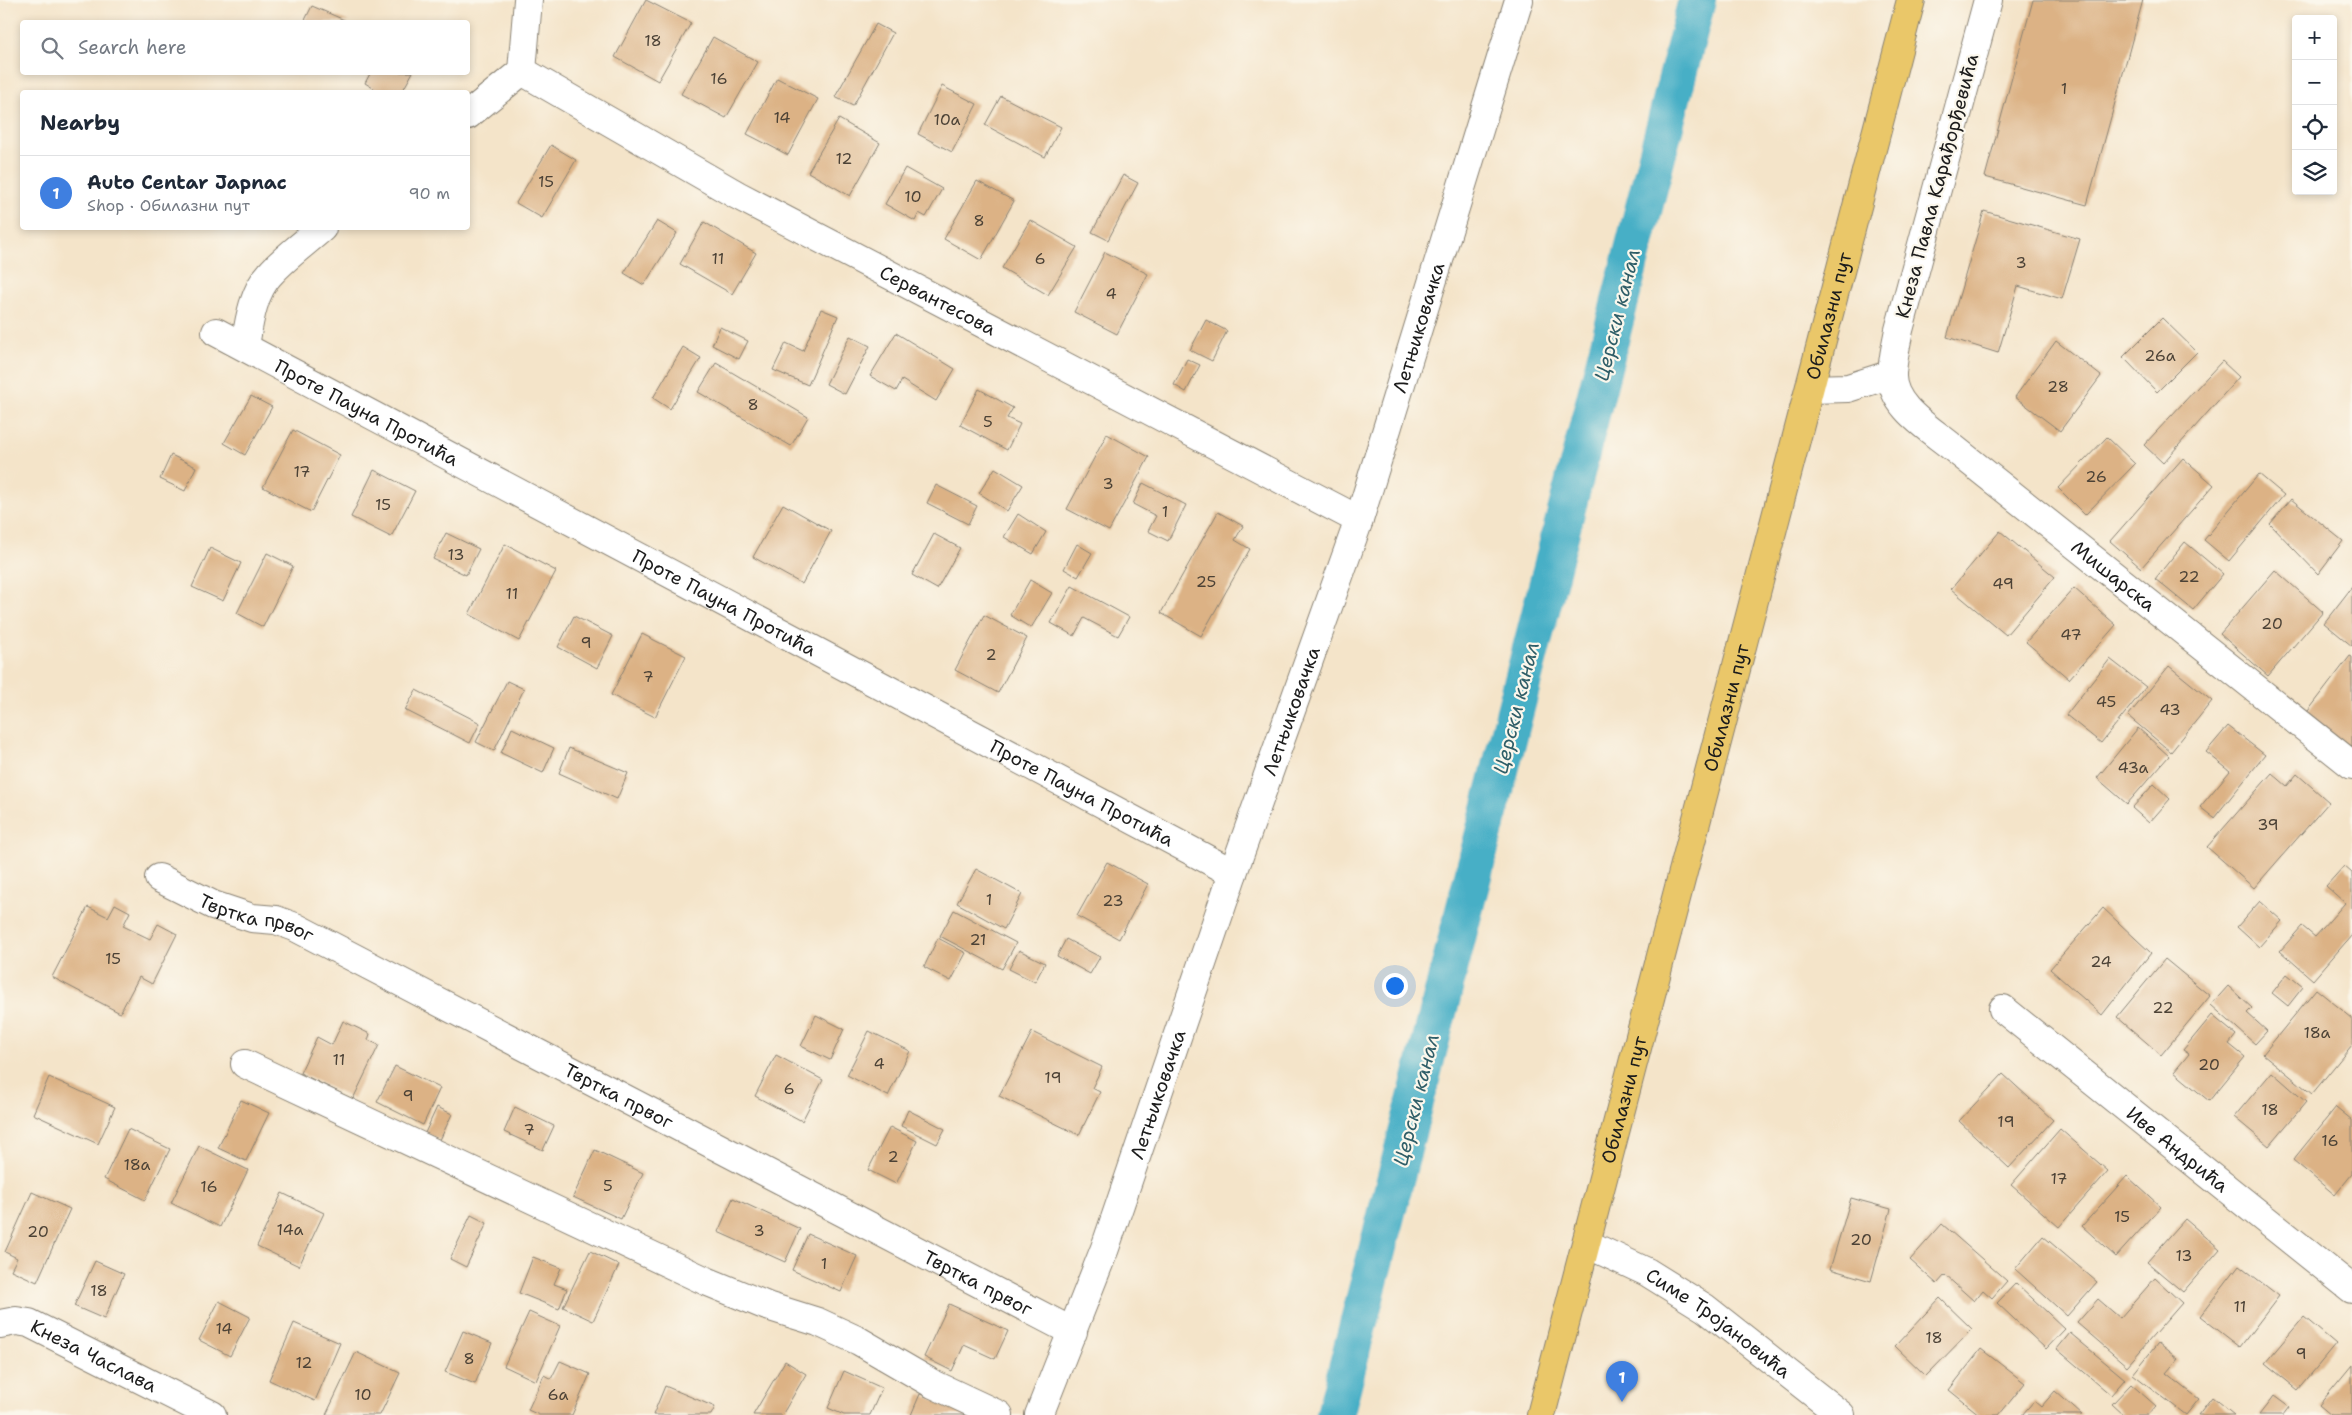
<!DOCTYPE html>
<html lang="en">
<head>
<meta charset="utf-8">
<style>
	body { margin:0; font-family:"Shantell Sans",sans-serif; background:#f2f2f3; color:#1f2937 }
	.controls { position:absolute; right:15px; top:15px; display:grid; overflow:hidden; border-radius:5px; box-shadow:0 2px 8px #0003 }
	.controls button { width:45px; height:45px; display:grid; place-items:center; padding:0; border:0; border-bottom:1px solid #e0e1e3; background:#fff; color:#1f2937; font:25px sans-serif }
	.you { position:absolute; left:1394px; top:985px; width:18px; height:18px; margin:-12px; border:4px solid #fff; border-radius:50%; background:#1a73e8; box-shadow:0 0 0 8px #1a73e833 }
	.badge { display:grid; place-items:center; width:32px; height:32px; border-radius:50%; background:#111827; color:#fff; font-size:16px; font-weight:700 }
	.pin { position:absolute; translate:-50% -41px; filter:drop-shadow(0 1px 2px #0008) }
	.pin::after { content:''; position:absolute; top:26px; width:18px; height:15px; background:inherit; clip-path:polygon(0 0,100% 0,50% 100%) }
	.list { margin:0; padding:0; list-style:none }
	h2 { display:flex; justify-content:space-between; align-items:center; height:65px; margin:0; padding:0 20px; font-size:21px }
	h2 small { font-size:16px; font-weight:400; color:#747a83 }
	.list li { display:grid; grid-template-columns:32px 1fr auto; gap:15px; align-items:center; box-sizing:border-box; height:75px; padding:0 20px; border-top:1px solid #e0e1e3 }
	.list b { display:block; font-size:19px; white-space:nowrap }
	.list p { margin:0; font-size:16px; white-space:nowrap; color:#747a83 }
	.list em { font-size:16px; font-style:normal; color:#747a83 }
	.icon { flex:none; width:28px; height:28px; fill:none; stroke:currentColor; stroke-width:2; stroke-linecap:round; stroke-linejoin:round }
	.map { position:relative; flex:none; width:2352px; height:1415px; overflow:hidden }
	.search { position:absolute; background:#fff; box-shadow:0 2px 8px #0003; left:20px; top:20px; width:450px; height:55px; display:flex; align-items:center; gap:12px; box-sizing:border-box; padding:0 18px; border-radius:5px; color:#747a83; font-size:19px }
	.panel { position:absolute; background:#fff; box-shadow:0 2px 8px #0003; left:20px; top:90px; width:450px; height:140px; border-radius:5px }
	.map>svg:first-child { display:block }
</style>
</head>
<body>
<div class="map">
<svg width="2352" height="1415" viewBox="0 0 2352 1415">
	<rect width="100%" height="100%" fill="#fbf7ec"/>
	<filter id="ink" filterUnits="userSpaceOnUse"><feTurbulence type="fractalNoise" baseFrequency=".02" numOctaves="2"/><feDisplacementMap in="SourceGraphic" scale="10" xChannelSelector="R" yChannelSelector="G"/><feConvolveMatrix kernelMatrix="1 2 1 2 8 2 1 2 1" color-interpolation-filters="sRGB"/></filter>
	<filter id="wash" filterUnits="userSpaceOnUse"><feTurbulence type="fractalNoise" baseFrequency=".0096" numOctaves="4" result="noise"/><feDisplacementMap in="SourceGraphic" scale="20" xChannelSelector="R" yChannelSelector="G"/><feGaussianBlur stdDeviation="1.12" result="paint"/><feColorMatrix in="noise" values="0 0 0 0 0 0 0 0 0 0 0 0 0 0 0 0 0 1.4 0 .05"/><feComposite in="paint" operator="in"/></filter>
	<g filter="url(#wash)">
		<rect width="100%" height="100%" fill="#f4e4c9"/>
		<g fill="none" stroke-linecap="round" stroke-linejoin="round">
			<!-- canal -->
			<polyline stroke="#47afc6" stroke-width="38" points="1335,1415 1697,0"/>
		</g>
		<g id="blocks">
			<!-- building -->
			<g fill="#dcb285">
				<polygon points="646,0 691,23 658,81 615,57"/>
				<polygon points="2033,0 2143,0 2087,205 1985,177"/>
				<polygon points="312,6 349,22 304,22"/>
				<polygon points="876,24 893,33 853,106 835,97"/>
				<polygon points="713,37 758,62 726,118 681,94"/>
				<polygon points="371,72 413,72 402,92 377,92 378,91 365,83"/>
				<polygon points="777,78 818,99 788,155 747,134"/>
				<polygon points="942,86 977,104 952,152 918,134"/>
				<polygon points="1001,96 1061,127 1045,157 985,125"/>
				<polygon points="839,119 880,143 850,196 808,172"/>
				<polygon points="551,145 576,160 542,218 516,203"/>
				<polygon points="905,168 942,189 926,217 919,213 915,221 885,204"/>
				<polygon points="1123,175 1138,183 1108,240 1092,232"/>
				<polygon points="977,181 1014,201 981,260 944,239"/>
				<polygon points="1984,211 2080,239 2062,299 2018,286 1998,353 1947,337"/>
				<polygon points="1030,220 1077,247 1048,295 1002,268"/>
				<polygon points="657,221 677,233 644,285 624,273"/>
				<polygon points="704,222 756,253 732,294 680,264"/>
				<polygon points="1105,252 1148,274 1117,334 1074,312"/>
				<polygon points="821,309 838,316 808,385 773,370 786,343 803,351"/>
				<polygon points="2162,318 2197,352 2157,392 2123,357"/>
				<polygon points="1206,320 1227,331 1212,361 1190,350"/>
				<polygon points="720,327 748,341 739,359 712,345"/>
				<polygon points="896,333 955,369 936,401 902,380 896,391 870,376"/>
				<polygon points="850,336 870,346 845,394 826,384"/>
				<polygon points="2056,341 2101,376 2060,431 2015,397"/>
				<polygon points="683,347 701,358 670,409 653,398"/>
				<polygon points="1187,359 1200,365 1186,392 1174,385"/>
				<polygon points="2222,361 2239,377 2163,463 2144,445"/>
				<polygon points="716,363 808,417 791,446 698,392"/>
				<polygon points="979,389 1013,408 1007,418 1020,424 1007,450 960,425"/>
				<polygon points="251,396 272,407 245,455 224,443"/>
				<polygon points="293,430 340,455 311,512 263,487"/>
				<polygon points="1107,434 1149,457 1109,531 1067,509"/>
				<polygon points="2107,437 2135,464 2085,515 2058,488"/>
				<polygon points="171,455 196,467 185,491 160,479"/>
				<polygon points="2183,458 2214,485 2141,568 2110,541"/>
				<polygon points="995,468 1023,485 1007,511 979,493"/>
				<polygon points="374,470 415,491 391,537 351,517"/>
				<polygon points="2259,474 2284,495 2229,561 2204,540"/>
				<polygon points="1143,483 1186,505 1168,541 1148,531 1156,516 1133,504"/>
				<polygon points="936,485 977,506 968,524 927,503"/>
				<polygon points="2291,499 2343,541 2318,574 2270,524"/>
				<polygon points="783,504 831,531 802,584 753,557"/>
				<polygon points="1218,512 1243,526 1235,540 1250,549 1201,636 1161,613"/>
				<polygon points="1018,514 1046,532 1033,554 1004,537"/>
				<polygon points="2000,531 2055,577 2006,635 1951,589"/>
				<polygon points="446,533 479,549 466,575 433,559"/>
				<polygon points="934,534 960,548 937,589 912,575"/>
				<polygon points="2185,542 2223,574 2193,610 2155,579"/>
				<polygon points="505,544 556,571 519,641 469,614"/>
				<polygon points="1077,544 1092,553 1078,577 1064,569"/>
				<polygon points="210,548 241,563 223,601 192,587"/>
				<polygon points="267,553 293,566 263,627 237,613"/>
				<polygon points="2275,570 2323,612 2268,676 2220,634"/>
				<polygon points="1030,580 1052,593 1031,628 1010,615"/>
				<polygon points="1072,586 1129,617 1118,636 1084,618 1074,636 1051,623"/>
				<polygon points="2352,587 2352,646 2324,623"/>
				<polygon points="2074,588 2116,625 2069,679 2026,642"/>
				<polygon points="984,615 1027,638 998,693 955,670"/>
				<polygon points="574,616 613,636 597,668 558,647"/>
				<polygon points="642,634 686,656 655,717 611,695"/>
				<polygon points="2350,656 2352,657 2352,745 2349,748 2305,715"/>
				<polygon points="2110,659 2146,687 2101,743 2066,715"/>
				<polygon points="2169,666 2212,701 2171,752 2128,716"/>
				<polygon points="507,681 524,689 494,751 476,742"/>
				<polygon points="416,690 480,723 470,743 405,710"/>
				<polygon points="2228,726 2265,755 2214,818 2200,807 2230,771 2206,752"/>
				<polygon points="512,728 554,748 543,773 501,753"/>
				<polygon points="2138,728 2169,756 2127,804 2097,778"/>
				<polygon points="569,748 628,773 617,799 559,773"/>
				<polygon points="2272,773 2287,786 2297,774 2329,802 2254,888 2207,847"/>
				<polygon points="2154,784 2170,799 2149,823 2132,808"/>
				<polygon points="1107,862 1148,884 1119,939 1077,916"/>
				<polygon points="2344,866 2352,873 2352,935 2313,980 2280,951 2302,926 2315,937 2345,903 2326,886"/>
				<polygon points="976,869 1022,894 1004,929 957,903"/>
				<polygon points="2260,901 2282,921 2259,947 2237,927"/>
				<polygon points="115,904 130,912 123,926 150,939 158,924 177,934 152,984 139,977 120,1013 52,977 88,907 108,917"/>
				<polygon points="2103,908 2151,953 2102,1015 2050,969"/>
				<polygon points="954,910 1016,943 1002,969 940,936"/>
				<polygon points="938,938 966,953 951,981 924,967"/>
				<polygon points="1066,939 1100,957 1090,974 1057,956"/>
				<polygon points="1019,950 1045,963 1035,982 1009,969"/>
				<polygon points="2165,959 2210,996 2161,1055 2117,1017"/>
				<polygon points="2287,974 2303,987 2288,1006 2272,993"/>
				<polygon points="2228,986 2252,1008 2247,1013 2267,1031 2255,1044 2211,1005"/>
				<polygon points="2316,989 2352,1018 2352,1045 2312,1094 2263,1054"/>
				<polygon points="816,1015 844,1029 830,1060 801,1046"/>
				<polygon points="2212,1015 2236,1035 2229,1044 2245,1057 2209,1101 2174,1072 2189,1054 2183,1050"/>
				<polygon points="343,1021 370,1034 368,1040 379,1045 353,1099 300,1073 317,1037 332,1045"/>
				<polygon points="869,1031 910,1051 888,1096 847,1075"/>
				<polygon points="1032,1032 1102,1067 1092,1088 1100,1092 1079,1135 999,1096"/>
				<polygon points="776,1055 823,1080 802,1121 755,1096"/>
				<polygon points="395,1066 440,1088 423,1125 377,1102"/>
				<polygon points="2272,1072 2306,1102 2269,1146 2234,1117"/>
				<polygon points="2003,1074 2053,1120 2009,1168 1959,1121"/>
				<polygon points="49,1077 115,1107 98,1144 33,1114"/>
				<polygon points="241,1100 269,1113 246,1161 218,1148"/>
				<polygon points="437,1107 452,1114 440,1140 425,1133"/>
				<polygon points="515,1107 554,1126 543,1150 504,1132"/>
				<polygon points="2336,1107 2352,1120 2352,1174 2335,1195 2293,1160"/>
				<polygon points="908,1110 945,1129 937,1144 901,1126"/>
				<polygon points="890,1127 917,1141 896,1184 868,1170"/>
				<polygon points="128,1129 170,1149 145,1200 104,1179"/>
				<polygon points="2060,1129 2108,1171 2059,1227 2011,1185"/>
				<polygon points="199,1146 248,1170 220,1227 171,1203"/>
				<polygon points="595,1150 643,1173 621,1219 573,1197"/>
				<polygon points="2127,1176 2161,1207 2116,1257 2082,1226"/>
				<polygon points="32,1192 70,1209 37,1282 11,1270 17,1258 5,1252"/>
				<polygon points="282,1193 324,1213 299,1266 257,1246"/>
				<polygon points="733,1198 800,1229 785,1262 718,1232"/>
				<polygon points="1851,1198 1891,1209 1871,1281 1830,1269"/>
				<polygon points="471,1215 487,1223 466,1267 450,1259"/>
				<polygon points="2185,1219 2220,1249 2183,1292 2147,1262"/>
				<polygon points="1942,1224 2007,1281 1992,1298 1983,1290 1974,1301 1945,1275 1937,1284 1910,1260"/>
				<polygon points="808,1234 857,1256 841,1292 792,1270"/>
				<polygon points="2043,1236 2097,1282 2067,1316 2015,1269"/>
				<polygon points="590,1251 619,1265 593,1321 563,1307"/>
				<polygon points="533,1257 561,1268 554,1284 567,1289 559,1309 519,1293"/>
				<polygon points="95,1261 124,1274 104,1319 74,1306"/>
				<polygon points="2239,1265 2279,1296 2240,1347 2200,1316"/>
				<polygon points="2155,1278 2182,1303 2127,1366 2077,1323 2098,1299 2120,1318"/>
				<polygon points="2016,1283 2065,1329 2046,1349 1997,1303"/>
				<polygon points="1940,1298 1972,1329 1926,1376 1895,1346"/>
				<polygon points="219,1301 250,1317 230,1356 199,1340"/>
				<polygon points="949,1304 1008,1331 995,1359 964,1345 952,1371 924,1357"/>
				<polygon points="529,1312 560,1326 536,1381 504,1366"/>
				<polygon points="2304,1317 2336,1344 2298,1390 2265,1363"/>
				<polygon points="294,1323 340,1343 315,1401 269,1380"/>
				<polygon points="463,1331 492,1343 475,1384 445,1372"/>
				<polygon points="2070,1333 2125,1379 2111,1395 2057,1349"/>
				<polygon points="2158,1343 2178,1359 2166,1373 2199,1399 2186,1415 2133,1374"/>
				<polygon points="1981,1349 2025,1383 1999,1415 1980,1415 1949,1390"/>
				<polygon points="356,1352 400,1373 380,1415 326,1415"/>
				<polygon points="560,1361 590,1374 572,1415 539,1415 528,1410 544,1375 551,1379"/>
				<polygon points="785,1361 806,1374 782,1415 753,1415"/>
				<polygon points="2352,1365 2352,1415 2331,1415 2319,1405"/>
				<polygon points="844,1371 882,1388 870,1415 844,1415 828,1408"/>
				<polygon points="2131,1384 2156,1406 2148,1415 2124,1415 2112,1404"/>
				<polygon points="665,1386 715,1407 711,1415 653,1415"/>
				<polygon points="2055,1391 2082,1415 2022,1415 2034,1401 2041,1407"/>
				<polygon points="920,1394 970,1415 911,1415"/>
				<polygon points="2274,1396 2289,1407 2283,1415 2259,1415"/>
				<polygon points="2212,1397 2234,1415 2198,1415"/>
			</g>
		</g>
	</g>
	<g filter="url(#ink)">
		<use href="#blocks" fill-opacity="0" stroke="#888072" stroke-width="1"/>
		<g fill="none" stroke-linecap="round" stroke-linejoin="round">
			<!-- street casing -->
			<g stroke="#888072" stroke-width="30">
				<g id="street">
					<path id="s1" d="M1988,0L1899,330C1896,344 1893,359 1892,373C1890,406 1929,428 1952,447L2352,765"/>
					<path id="s2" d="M522,71L737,195L1359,520"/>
					<polyline points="468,115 522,71 528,0"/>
					<path id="s3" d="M216,332L1233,873"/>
					<path d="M245,346C249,322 253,292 270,274C285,257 305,243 322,228"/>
					<polyline points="1810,389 1848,388 1892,374"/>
					<path id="s4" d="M159,878L213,905L252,918L276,920L295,927L1073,1332"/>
					<path id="s5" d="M2003,1009L2352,1289"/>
					<polyline points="245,1064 706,1281 767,1306 818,1322 859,1341 933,1384 999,1415"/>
					<path id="s6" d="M1587,1244L1647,1272L1705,1308L1841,1415"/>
					<path id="s7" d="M0,1324L16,1321L29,1323L212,1415"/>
					<path id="s8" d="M1039,1415L1105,1248L1233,873L1359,520L1519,0"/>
				</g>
			</g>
			<!-- primary casing -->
			<g stroke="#888072" stroke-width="30">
				<g id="primary">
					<path id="s9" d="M1541,1415L1911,0"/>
				</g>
			</g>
			<!-- street -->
			<use href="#street" stroke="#fff" stroke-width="28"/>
			<!-- primary -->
			<use href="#primary" stroke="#eac769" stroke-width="28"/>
		</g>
	</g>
	<g text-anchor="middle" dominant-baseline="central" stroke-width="4.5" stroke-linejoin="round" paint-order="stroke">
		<!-- number labels -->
		<g font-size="16" fill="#4c4236">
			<text x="653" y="40">18</text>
			<text x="719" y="78">16</text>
			<text x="2064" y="88">1</text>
			<text x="782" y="117">14</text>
			<text x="947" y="119">10a</text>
			<text x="844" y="158">12</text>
			<text x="546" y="181">15</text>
			<text x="913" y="196">10</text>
			<text x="979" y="220">8</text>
			<text x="718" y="258">11</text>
			<text x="1040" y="258">6</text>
			<text x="2021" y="262">3</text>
			<text x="1111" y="293">4</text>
			<text x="2160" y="355">26a</text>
			<text x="2058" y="386">28</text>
			<text x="753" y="404">8</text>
			<text x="988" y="421">5</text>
			<text x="302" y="471">17</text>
			<text x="2096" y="476">26</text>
			<text x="1108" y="483">3</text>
			<text x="383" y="504">15</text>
			<text x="1165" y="511">1</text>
			<text x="456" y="554">13</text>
			<text x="2189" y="576">22</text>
			<text x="1206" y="581">25</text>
			<text x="2003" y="583">49</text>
			<text x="512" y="593">11</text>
			<text x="2272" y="623">20</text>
			<text x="2071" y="634">47</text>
			<text x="586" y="642">9</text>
			<text x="991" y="654">2</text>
			<text x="648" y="676">7</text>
			<text x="2106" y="701">45</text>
			<text x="2170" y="709">43</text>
			<text x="2133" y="767">43a</text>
			<text x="2268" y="824">39</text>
			<text x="989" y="899">1</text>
			<text x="1113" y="900">23</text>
			<text x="978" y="939">21</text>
			<text x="113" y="958">15</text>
			<text x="2101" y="961">24</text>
			<text x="2163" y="1007">22</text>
			<text x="2317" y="1032">18a</text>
			<text x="339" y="1059">11</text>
			<text x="879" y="1063">4</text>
			<text x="2209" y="1064">20</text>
			<text x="1053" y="1077">19</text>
			<text x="789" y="1088">6</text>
			<text x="408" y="1095">9</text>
			<text x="2270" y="1109">18</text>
			<text x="2006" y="1121">19</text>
			<text x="529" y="1129">7</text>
			<text x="2330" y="1140">16</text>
			<text x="893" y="1156">2</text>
			<text x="137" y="1164">18a</text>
			<text x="2059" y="1178">17</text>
			<text x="608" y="1185">5</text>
			<text x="209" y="1186">16</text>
			<text x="2122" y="1216">15</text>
			<text x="290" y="1229">14a</text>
			<text x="759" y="1230">3</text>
			<text x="38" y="1231">20</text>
			<text x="1861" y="1239">20</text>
			<text x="2184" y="1255">13</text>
			<text x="824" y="1263">1</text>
			<text x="99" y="1290">18</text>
			<text x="2240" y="1306">11</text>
			<text x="224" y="1328">14</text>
			<text x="1934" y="1337">18</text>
			<text x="2301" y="1353">9</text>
			<text x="469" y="1358">8</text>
			<text x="304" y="1362">12</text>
			<text x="363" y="1394">10</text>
			<text x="558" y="1394">6a</text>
		</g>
		<!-- street labels -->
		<g font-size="19" fill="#1c1c1c" stroke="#fbf7ec">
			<text transform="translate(1937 186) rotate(-75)">Кнеза Павла Карађорђевића</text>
			<text stroke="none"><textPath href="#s2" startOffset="475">Сервантесова</textPath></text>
			<text stroke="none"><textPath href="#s9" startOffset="1136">Обилазни пут</textPath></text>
			<text stroke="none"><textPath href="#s8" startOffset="1152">Летњиковачка</textPath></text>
			<text stroke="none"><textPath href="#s3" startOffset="171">Проте Пауна Протића</textPath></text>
			<text stroke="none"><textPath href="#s1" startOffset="691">Мишарска</textPath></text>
			<text stroke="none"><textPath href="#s3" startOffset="576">Проте Пауна Протића</textPath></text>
			<text stroke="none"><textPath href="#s9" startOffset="731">Обилазни пут</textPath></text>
			<text stroke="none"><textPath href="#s8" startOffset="748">Летњиковачка</textPath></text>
			<text stroke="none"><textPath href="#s3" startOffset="981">Проте Пауна Протића</textPath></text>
			<text stroke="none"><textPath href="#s4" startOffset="106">Твртка првог</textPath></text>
			<text stroke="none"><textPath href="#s8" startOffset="342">Летњиковачка</textPath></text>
			<text stroke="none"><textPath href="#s4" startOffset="511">Твртка првог</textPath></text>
			<text stroke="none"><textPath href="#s9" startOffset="326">Обилазни пут</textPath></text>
			<text stroke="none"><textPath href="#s5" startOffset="224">Иве Андрића</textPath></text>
			<text stroke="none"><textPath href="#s4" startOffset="916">Твртка првог</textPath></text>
			<text stroke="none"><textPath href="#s6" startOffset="154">Симе Тројановића</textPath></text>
			<text stroke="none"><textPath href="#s7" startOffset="102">Кнеза Часлава</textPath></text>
		</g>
		<!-- water labels -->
		<g font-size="20" font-style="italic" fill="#2f5e68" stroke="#fbf7ec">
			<text transform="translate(1617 315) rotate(-76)">Церски канал</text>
			<text transform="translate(1516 708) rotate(-76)">Церски канал</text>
			<text transform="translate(1416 1100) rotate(-76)">Церски канал</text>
		</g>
	</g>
</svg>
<div class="controls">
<button>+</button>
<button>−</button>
<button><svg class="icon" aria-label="locate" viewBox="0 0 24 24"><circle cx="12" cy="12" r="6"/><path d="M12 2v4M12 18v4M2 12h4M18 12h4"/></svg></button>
<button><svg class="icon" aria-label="layers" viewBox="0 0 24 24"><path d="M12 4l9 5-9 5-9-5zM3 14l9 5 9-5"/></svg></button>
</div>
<div class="you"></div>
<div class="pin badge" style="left:1622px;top:1402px;background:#3f7fe0">1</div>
<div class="search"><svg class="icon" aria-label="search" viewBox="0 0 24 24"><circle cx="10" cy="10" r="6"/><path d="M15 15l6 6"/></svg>Search here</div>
<section class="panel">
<h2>Nearby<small></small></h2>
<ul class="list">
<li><span class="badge" style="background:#3f7fe0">1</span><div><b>Auto Centar Japnac</b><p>Shop · Обилазни пут</p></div><em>90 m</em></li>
</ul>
</section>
</div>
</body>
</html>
